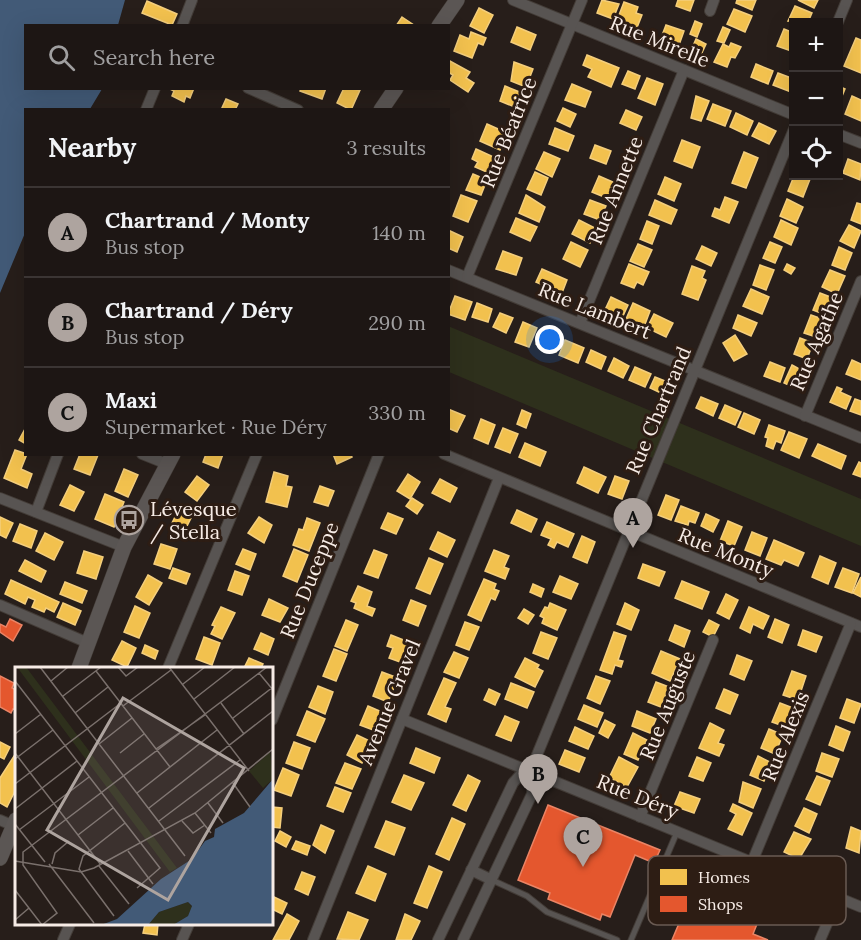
<!DOCTYPE html>
<html lang="en">
<head>
<meta charset="utf-8">
<style>
	body { margin:0; font-family:Lora,serif; background:#2a2322; color:#f1f3f6 }
	.controls { position:absolute; right:18px; top:18px; display:grid; overflow:hidden; border-radius:0px; box-shadow:0 6px 24px #0002 }
	.controls button { width:54px; height:54px; display:grid; place-items:center; padding:0; border:0; border-bottom:2px solid #3b3534; background:#1d1614; color:#f1f3f6; font:30px sans-serif }
	.you { position:absolute; left:550px; top:340px; width:21px; height:21px; margin:-15px; border:4px solid #fff; border-radius:50%; background:#1a73e8; box-shadow:0 0 0 9px #1a73e833 }
	.badge { display:grid; place-items:center; width:39px; height:39px; border-radius:50%; background:#aea49f; color:#111; font-size:20px; font-weight:700 }
	.pin { position:absolute; translate:-50% -50px; filter:drop-shadow(0 2px 3px #0008) }
	.pin::after { content:''; position:absolute; top:32px; width:21px; height:18px; background:inherit; clip-path:polygon(0 0,100% 0,50% 100%) }
	.list { margin:0; padding:0; list-style:none }
	h2 { display:flex; justify-content:space-between; align-items:center; height:78px; margin:0; padding:0 24px; font-size:26px }
	h2 small { font-size:20px; font-weight:400; color:#a09fa0 }
	.list li { display:grid; grid-template-columns:39px 1fr auto; gap:18px; align-items:center; box-sizing:border-box; height:90px; padding:0 24px; border-top:2px solid #3b3534 }
	.list b { display:block; font-size:22px; white-space:nowrap }
	.list p { margin:0; font-size:20px; white-space:nowrap; color:#a09fa0 }
	.list em { font-size:20px; font-style:normal; color:#a09fa0 }
	.icon { flex:none; width:33px; height:33px; fill:none; stroke:currentColor; stroke-width:2; stroke-linecap:round; stroke-linejoin:round }
	.map { position:relative; flex:none; width:861px; height:940px; overflow:hidden }
	.search { position:absolute; background:#1d1614; box-shadow:0 6px 24px #0002; left:24px; top:24px; width:426px; height:66px; display:flex; align-items:center; gap:15px; box-sizing:border-box; padding:0 21px; border-radius:0px; color:#a09fa0; font-size:22px }
	.panel { position:absolute; background:#1d1614; box-shadow:0 6px 24px #0002; left:24px; top:108px; width:426px; height:348px; border-radius:0px }
	.map>svg:first-child { display:block }
</style>
</head>
<body>
<div class="map">
<svg width="861" height="940" viewBox="0 0 861 940">
	<rect width="100%" height="100%" fill="#271e1a"/>
	<!-- green -->
	<polygon fill="#2e301c" points="448,326 861,499 861,546 449,372"/>
	<!-- water -->
	<polygon fill="#425a77" points="0,0 125,0 118,25 26,26 26,88 102,89 90,109 26,110 25,233 0,293"/>
	<!-- homes -->
	<g fill="#f2c14e" stroke="#f4ce7c" stroke-width="1.5">
		<polygon points="602,0 619,4 613,19 597,13"/>
		<polygon points="678,0 694,0 690,11 676,6"/>
		<polygon points="737,0 756,0 752,10 736,3"/>
		<polygon points="798,0 818,0 814,8"/>
		<polygon points="147,1 177,14 172,25 142,13"/>
		<polygon points="624,2 638,7 636,13 642,15 636,30 616,23"/>
		<polygon points="795,6 812,13 808,22 788,21"/>
		<polygon points="479,8 493,15 484,33 470,26"/>
		<polygon points="734,9 752,16 745,32 727,24"/>
		<polygon points="402,17 414,25 413,26 396,26"/>
		<polygon points="695,21 702,24 697,37 690,34"/>
		<polygon points="666,25 684,31 679,45 661,38"/>
		<polygon points="517,27 536,35 530,50 511,42"/>
		<polygon points="723,27 730,30 724,43 717,41"/>
		<polygon points="784,29 794,33 794,52 777,46"/>
		<polygon points="471,32 486,38 483,45 478,43 472,58 454,51 460,35 469,39"/>
		<polygon points="856,38 861,40 861,73 844,66"/>
		<polygon points="696,39 706,44 699,59 689,55"/>
		<polygon points="731,43 741,47 735,58 731,57 727,67 714,62 723,44 729,47"/>
		<polygon points="587,55 619,68 611,87 588,77 592,69 583,65"/>
		<polygon points="448,60 470,72 466,78 474,83 468,92 450,80 453,75 448,72"/>
		<polygon points="514,62 533,69 526,87 511,81"/>
		<polygon points="756,64 773,71 768,84 751,77"/>
		<polygon points="628,71 640,76 635,89 622,84"/>
		<polygon points="778,73 794,79 791,92 773,85"/>
		<polygon points="647,78 663,84 655,105 638,98"/>
		<polygon points="572,84 591,92 585,107 565,100"/>
		<polygon points="505,86 522,93 517,108 500,101"/>
		<polygon points="838,86 845,89 838,106"/>
		<polygon points="194,88 190,98 186,96 184,102 172,96 174,91 170,89"/>
		<polygon points="301,88 326,88 322,99 300,91"/>
		<polygon points="344,88 360,90 351,110 337,103"/>
		<polygon points="696,96 709,101 701,121 691,118"/>
		<polygon points="852,96 861,100 861,121 845,114"/>
		<polygon points="226,99 238,104 235,110 221,110"/>
		<polygon points="713,104 731,111 725,126 707,119"/>
		<polygon points="563,108 576,114 570,127 557,121"/>
		<polygon points="626,110 642,117 636,130 620,123"/>
		<polygon points="736,113 753,121 747,135 730,127"/>
		<polygon points="759,123 776,131 769,144 752,136"/>
		<polygon points="487,124 507,133 500,150 480,141"/>
		<polygon points="555,128 574,136 568,151 549,144"/>
		<polygon points="682,140 700,147 692,168 674,161"/>
		<polygon points="595,145 611,151 606,164 590,158"/>
		<polygon points="476,149 496,158 489,173 475,167 478,162 472,159"/>
		<polygon points="544,152 560,159 552,177 536,169"/>
		<polygon points="744,152 758,158 746,188 732,183"/>
		<polygon points="848,159 861,164 860,180 843,173"/>
		<polygon points="535,172 548,178 541,195 527,189"/>
		<polygon points="473,174 487,180 481,195 466,190"/>
		<polygon points="599,176 615,183 609,199 592,192"/>
		<polygon points="794,176 810,179 803,197 788,191"/>
		<polygon points="665,177 681,184 674,201 658,194"/>
		<polygon points="461,195 477,201 468,222 453,216"/>
		<polygon points="526,195 545,207 539,222 519,213"/>
		<polygon points="725,197 738,202 729,223 712,216 715,208 720,210"/>
		<polygon points="787,199 803,207 796,223 780,216"/>
		<polygon points="590,200 606,206 600,220 584,214"/>
		<polygon points="655,200 677,210 671,224 649,215"/>
		<polygon points="857,203 861,204 861,224 851,220"/>
		<polygon points="516,218 537,227 530,241 510,232"/>
		<polygon points="579,220 597,229 590,243 572,234"/>
		<polygon points="781,220 798,228 791,245 774,237"/>
		<polygon points="647,221 659,226 652,244 640,239"/>
		<polygon points="849,225 861,231 854,248 840,241"/>
		<polygon points="448,230 463,237 457,252 448,248"/>
		<polygon points="571,242 588,250 580,267 563,259"/>
		<polygon points="770,242 782,247 775,263 763,258"/>
		<polygon points="638,244 652,250 644,267 630,261"/>
		<polygon points="702,246 717,253 711,266 696,259"/>
		<polygon points="839,247 852,253 845,270 832,265"/>
		<polygon points="503,251 522,258 516,275 496,269"/>
		<polygon points="629,264 649,272 643,285 637,282 634,288 621,283"/>
		<polygon points="787,264 795,268 791,274 784,270"/>
		<polygon points="760,265 774,270 766,290 753,285"/>
		<polygon points="692,266 705,271 702,278 706,280 698,300 682,294"/>
		<polygon points="542,269 567,280 562,293 536,282"/>
		<polygon points="830,270 845,276 837,294 822,287"/>
		<polygon points="751,289 769,297 762,314 743,306"/>
		<polygon points="820,293 833,298 826,315 813,310"/>
		<polygon points="455,296 472,302 465,320 448,314"/>
		<polygon points="611,297 628,305 622,318 605,310"/>
		<polygon points="477,303 492,309 488,322 472,317"/>
		<polygon points="633,303 650,311 644,327 626,319"/>
		<polygon points="500,313 513,318 506,333 493,327"/>
		<polygon points="654,314 673,323 666,337 647,328"/>
		<polygon points="738,315 757,323 751,336 733,328"/>
		<polygon points="811,315 825,320 819,338 804,333"/>
		<polygon points="523,322 537,328 529,347 515,342"/>
		<polygon points="541,332 561,340 556,352 536,344"/>
		<polygon points="735,335 747,354 734,361 723,343"/>
		<polygon points="800,338 813,343 807,359 794,354"/>
		<polygon points="565,340 584,348 578,363 559,355"/>
		<polygon points="591,350 606,357 601,369 586,362"/>
		<polygon points="614,358 629,366 623,378 608,371"/>
		<polygon points="852,360 861,364 861,380 846,374"/>
		<polygon points="770,362 785,368 780,382 764,376"/>
		<polygon points="792,365 805,372 797,389 784,383"/>
		<polygon points="635,367 651,374 645,387 629,380"/>
		<polygon points="655,377 670,383 665,395 650,388"/>
		<polygon points="837,387 842,389 840,392 851,397 846,409 830,402"/>
		<polygon points="701,397 718,404 713,416 696,408"/>
		<polygon points="855,399 861,401 861,415 850,411"/>
		<polygon points="725,405 741,412 735,425 719,418"/>
		<polygon points="448,409 465,416 457,432 448,428"/>
		<polygon points="522,410 531,414 526,428 517,424"/>
		<polygon points="744,413 760,420 754,434 738,427"/>
		<polygon points="481,419 495,425 488,444 474,438"/>
		<polygon points="769,425 785,431 781,443 776,441 773,449 766,446 768,438 765,437"/>
		<polygon points="26,427 26,444 19,440"/>
		<polygon points="503,428 518,434 510,453 495,447"/>
		<polygon points="789,432 807,439 799,458 781,450"/>
		<polygon points="525,443 546,452 540,466 519,457"/>
		<polygon points="818,444 846,456 841,469 812,456"/>
		<polygon points="15,450 27,454 21,469 32,474 27,488 4,478"/>
		<polygon points="80,454 98,455 90,475 74,469"/>
		<polygon points="206,454 223,454 218,468 203,462"/>
		<polygon points="333,454 351,454 352,457 337,464"/>
		<polygon points="859,462 861,463 861,477 853,474"/>
		<polygon points="584,467 606,477 598,493 577,483"/>
		<polygon points="124,469 138,475 128,497 115,491"/>
		<polygon points="274,472 288,476 286,486 292,487 287,507 266,502"/>
		<polygon points="408,474 420,482 410,499 397,491"/>
		<polygon points="197,476 209,485 197,501 185,492"/>
		<polygon points="615,476 629,481 622,499 608,494"/>
		<polygon points="440,479 457,488 450,502 432,493"/>
		<polygon points="70,485 84,492 74,511 60,505"/>
		<polygon points="320,486 334,491 328,506 314,502"/>
		<polygon points="105,494 124,502 114,527 95,519"/>
		<polygon points="666,495 679,500 671,520 658,515"/>
		<polygon points="412,498 423,505 417,514 406,506"/>
		<polygon points="681,506 699,513 695,523 689,521 688,525 675,521"/>
		<polygon points="179,509 192,516 183,534 170,527"/>
		<polygon points="517,510 537,519 531,532 511,523"/>
		<polygon points="388,513 403,519 396,534 381,528"/>
		<polygon points="706,514 719,520 713,532 701,526"/>
		<polygon points="0,517 13,523 6,538 0,535"/>
		<polygon points="259,517 272,525 264,543 248,533"/>
		<polygon points="307,518 320,523 309,551 293,545 299,529 303,530"/>
		<polygon points="728,521 742,527 734,546 720,541"/>
		<polygon points="547,522 574,534 568,547 557,542 554,548 548,545 551,539 541,535"/>
		<polygon points="20,524 37,531 31,548 13,541"/>
		<polygon points="438,532 455,540 447,557 430,549"/>
		<polygon points="752,532 767,538 760,556 745,550"/>
		<polygon points="45,533 63,542 54,560 36,551"/>
		<polygon points="582,536 595,542 587,563 573,557"/>
		<polygon points="774,540 804,553 798,566 784,560 781,565 766,559"/>
		<polygon points="161,544 177,549 170,569 154,564"/>
		<polygon points="243,549 256,554 250,570 236,564"/>
		<polygon points="294,549 308,555 297,582 283,576"/>
		<polygon points="374,550 387,555 378,578 364,573"/>
		<polygon points="494,550 509,556 504,567 509,569 505,579 485,571"/>
		<polygon points="84,551 103,557 96,579 77,573"/>
		<polygon points="820,556 836,563 828,584 812,577"/>
		<polygon points="429,558 443,564 430,594 416,588"/>
		<polygon points="25,560 46,571 41,582 19,571"/>
		<polygon points="643,564 665,572 659,586 638,578"/>
		<polygon points="173,568 190,574 186,584 169,578"/>
		<polygon points="843,568 859,574 852,593 835,587"/>
		<polygon points="235,571 249,576 242,595 228,590"/>
		<polygon points="148,575 162,583 149,605 136,597"/>
		<polygon points="560,576 578,584 571,599 553,592"/>
		<polygon points="861,577 861,597 853,593"/>
		<polygon points="484,579 496,584 494,589 499,591 495,600 491,598 481,621 468,615"/>
		<polygon points="11,580 59,602 54,612 46,608 44,612 32,607 35,600 28,597 25,604 5,594"/>
		<polygon points="682,581 709,592 702,609 675,598"/>
		<polygon points="65,582 87,591 82,603 60,594"/>
		<polygon points="533,584 544,589 541,597 530,592"/>
		<polygon points="358,586 372,592 367,606 375,609 372,616 354,608 356,603 351,601"/>
		<polygon points="726,594 738,600 729,619 717,613"/>
		<polygon points="269,599 288,608 280,622 262,615"/>
		<polygon points="411,600 426,606 418,626 403,620"/>
		<polygon points="63,603 81,611 75,625 57,617"/>
		<polygon points="550,603 566,610 557,630 542,623 544,618 540,616 545,607 548,608"/>
		<polygon points="625,603 639,610 631,630 617,624"/>
		<polygon points="135,606 150,613 139,638 124,632"/>
		<polygon points="221,607 235,613 222,639 211,634 215,626 212,625"/>
		<polygon points="749,607 769,616 763,629 753,624 750,633 740,628"/>
		<polygon points="524,609 534,615 528,624 518,618"/>
		<polygon points="775,619 789,625 782,643 768,637"/>
		<polygon points="346,620 358,625 347,651 335,646"/>
		<polygon points="709,620 719,625 713,637 703,632"/>
		<polygon points="465,622 479,627 469,650 456,645"/>
		<polygon points="675,625 690,631 684,647 669,640"/>
		<polygon points="803,630 822,637 816,652 798,645"/>
		<polygon points="541,632 557,638 548,659 533,653"/>
		<polygon points="614,632 626,636 618,660 623,661 621,667 615,665 612,674 600,670"/>
		<polygon points="261,633 274,639 268,655 254,649"/>
		<polygon points="391,635 411,643 403,663 389,658 393,648 387,646"/>
		<polygon points="204,637 220,643 212,665 196,659"/>
		<polygon points="122,641 136,648 127,667 112,660"/>
		<polygon points="145,645 158,651 155,659 142,653"/>
		<polygon points="334,649 347,654 336,681 323,676"/>
		<polygon points="661,651 680,659 670,681 652,673"/>
		<polygon points="454,652 468,658 459,678 444,672"/>
		<polygon points="737,655 752,661 744,680 730,674"/>
		<polygon points="249,658 263,664 261,668 244,668"/>
		<polygon points="525,658 539,665 537,668 543,671 535,687 515,677"/>
		<polygon points="792,671 806,676 798,700 783,695"/>
		<polygon points="382,672 398,678 388,702 373,696"/>
		<polygon points="596,676 610,681 600,704 587,698"/>
		<polygon points="444,678 456,683 445,707 451,709 446,722 428,714"/>
		<polygon points="656,682 669,687 661,707 648,702"/>
		<polygon points="511,683 534,692 527,708 505,699"/>
		<polygon points="318,686 333,692 325,714 309,707"/>
		<polygon points="489,689 500,694 495,705 484,700"/>
		<polygon points="724,689 738,695 730,714 716,708"/>
		<polygon points="847,699 861,704 854,723 840,718"/>
		<polygon points="780,703 793,708 786,727 772,722"/>
		<polygon points="584,705 603,713 597,727 578,719"/>
		<polygon points="368,706 384,713 376,731 360,725"/>
		<polygon points="307,711 325,719 315,742 297,735"/>
		<polygon points="637,711 656,719 650,733 632,726"/>
		<polygon points="505,716 519,722 511,741 496,735"/>
		<polygon points="605,720 615,725 608,738 599,733"/>
		<polygon points="710,723 724,730 718,743 724,745 719,756 699,748"/>
		<polygon points="836,726 850,732 843,751 829,745"/>
		<polygon points="575,727 594,736 588,749 569,741"/>
		<polygon points="769,729 783,735 775,754 761,748"/>
		<polygon points="633,733 647,740 638,760 624,754"/>
		<polygon points="357,735 372,742 362,763 347,755"/>
		<polygon points="0,742 10,747 4,759 0,757"/>
		<polygon points="294,742 310,748 302,769 286,763"/>
		<polygon points="416,748 440,758 434,773 410,763"/>
		<polygon points="565,750 585,758 579,772 559,764"/>
		<polygon points="16,753 16,789 7,807 0,803 0,778"/>
		<polygon points="822,753 839,759 832,777 816,771"/>
		<polygon points="758,756 772,763 764,781 750,775"/>
		<polygon points="619,757 638,767 627,787 609,778"/>
		<polygon points="697,757 711,763 703,781 689,776"/>
		<polygon points="345,763 361,769 352,789 336,783"/>
		<polygon points="283,768 299,775 291,796 274,790"/>
		<polygon points="404,775 424,783 411,810 392,802"/>
		<polygon points="468,775 480,781 466,811 453,805"/>
		<polygon points="817,776 830,781 820,805 806,799"/>
		<polygon points="743,782 761,789 753,808 739,802"/>
		<polygon points="335,787 351,793 343,812 327,806"/>
		<polygon points="680,792 700,799 694,813 674,806"/>
		<polygon points="733,804 752,813 742,835 728,829 736,814 730,811"/>
		<polygon points="272,807 282,808 280,828 272,827"/>
		<polygon points="804,808 817,814 809,833 795,826"/>
		<polygon points="452,818 465,824 449,860 436,854"/>
		<polygon points="386,821 405,828 394,855 375,847"/>
		<polygon points="321,825 334,831 325,853 313,845"/>
		<polygon points="851,827 861,831 859,853 846,848"/>
		<polygon points="280,831 291,837 286,847 275,841"/>
		<polygon points="794,832 811,839 799,859 784,852"/>
		<polygon points="296,841 310,846 307,855 292,849"/>
		<polygon points="368,866 386,874 375,901 356,893"/>
		<polygon points="429,866 442,872 427,908 414,903"/>
		<polygon points="302,872 315,877 308,895 295,889"/>
		<polygon points="274,897 287,903 282,914 272,909"/>
		<polygon points="348,912 368,920 359,940 337,939"/>
		<polygon points="287,914 299,921 289,940 273,940"/>
		<polygon points="405,914 420,921 411,940 396,940"/>
		<polygon points="145,924 158,924 157,935 143,933"/>
	</g>
	<!-- shops -->
	<g fill="#e4572e" stroke="#ea8465" stroke-width="1.5">
		<polygon points="10,619 22,625 13,641 0,632 0,624 6,627"/>
		<polygon points="0,676 14,683 12,688 16,690 16,710 13,709 11,713 0,707"/>
		<polygon points="548,805 660,850 654,863 635,855 610,917 602,914 600,920 548,899 550,893 518,880"/>
		<polygon points="699,876 765,904 753,934 768,940 672,940"/>
	</g>
	<g fill="none" stroke-linecap="round" stroke-linejoin="round">
		<!-- lane casing -->
		<g stroke="#433c37" stroke-width="7">
			<g id="lane">
				<polyline points="492,880 527,896 547,912 617,940"/>
				<polyline points="631,940 677,832"/>
			</g>
		</g>
		<!-- street casing -->
		<g stroke="#433c37" stroke-width="12">
			<g id="street">
				<polyline points="513,0 794,115"/>
				<polyline points="710,11 714,0"/>
				<polyline points="838,22 847,0"/>
				<polyline points="182,26 192,0"/>
				<polyline points="248,88 298,110"/>
				<polyline points="146,110 155,88"/>
				<polyline points="838,134 861,143"/>
				<polyline points="448,270 861,438"/>
				<polyline points="467,277 582,0"/>
				<polyline points="580,323 684,70"/>
				<polyline points="805,416 861,281"/>
				<polyline points="142,454 167,464"/>
				<polyline points="444,454 861,627"/>
				<polyline points="0,498 124,547"/>
				<polyline points="36,512 58,454"/>
				<polyline points="0,605 88,643"/>
				<polyline points="168,668 257,454"/>
				<polyline points="402,719 861,907"/>
				<polyline points="272,720 379,454"/>
				<polyline points="640,817 713,640"/>
				<polyline points="0,820 14,826"/>
				<polyline points="752,862 851,623"/>
				<polyline points="471,870 492,880"/>
				<polyline points="63,940 70,924"/>
				<polyline points="182,940 189,924"/>
				<polyline points="313,940 499,478"/>
				<polyline points="438,940 513,783 521,774 530,772"/>
				<polyline points="463,940 532,794 533,779 530,772 794,129"/>
				<polyline points="820,940 838,898"/>
			</g>
		</g>
		<!-- secondary casing -->
		<g stroke="#433c37" stroke-width="16">
			<g id="secondary">
				<polyline points="439,26 457,0"/>
				<polyline points="381,110 396,88"/>
				<polyline points="79,668 124,547 173,454"/>
				<polyline points="0,858 16,820"/>
			</g>
		</g>
		<!-- lane -->
		<use href="#lane" stroke="#585452" stroke-width="5"/>
		<!-- street -->
		<use href="#street" stroke="#585452" stroke-width="10"/>
		<!-- secondary -->
		<use href="#secondary" stroke="#5b5654" stroke-width="15"/>
	</g>
	<!-- icons -->
	<defs>
		<g id="bus-ring" transform="scale(1.5)"><circle r="9.5" fill="#2d1d14" stroke="#aea49f" stroke-width="1.5"/><path d="M-5-6H5V4H4V6H2V4H-2V6H-4V4H-5ZM-3.5-4V0h7V-4ZM-3.5 1.2v1.5H-2V1.2ZM2 1.2v1.5H3.5V1.2Z" fill="#aea49f"/></g>
	</defs>
	<g fill-rule="evenodd">
		<use href="#bus-ring" x="129" y="520"/>
	</g>
	<g text-anchor="middle" dominant-baseline="central" stroke-width="6" stroke-linejoin="round" paint-order="stroke">
		<!-- street labels -->
		<g font-size="20" fill="#f7ece6" stroke="#2d1d14">
			<text transform="translate(660 41) rotate(22)">Rue Mirelle</text>
			<text transform="translate(508 132) rotate(-68)">Rue Béatrice</text>
			<text transform="translate(615 190) rotate(-68)">Rue Annette</text>
			<text transform="translate(595 310) rotate(22)">Rue Lambert</text>
			<text transform="translate(816 341) rotate(-67)">Rue Agathe</text>
			<text transform="translate(658 410) rotate(-67)">Rue Chartrand</text>
			<text transform="translate(726 552) rotate(22)">Rue Monty</text>
			<text transform="translate(309 580) rotate(-68)">Rue Duceppe</text>
			<text transform="translate(389 702) rotate(-68)">Avenue Gravel</text>
			<text transform="translate(667 705) rotate(-68)">Rue Auguste</text>
			<text transform="translate(785 736) rotate(-68)">Rue Alexis</text>
			<text transform="translate(638 796) rotate(22)">Rue Déry</text>
		</g>
		<!-- poi labels -->
		<g font-size="20" fill="#f7ece6" stroke="#2d1d14" text-anchor="start">
			<text x="150" y="508">Lévesque<tspan x="150" dy="23">/ Stella</tspan></text>
		</g>
	</g>
	<!-- overview -->
	<g transform="translate(15 667)">
		<rect width="258" height="258" fill="#271e1a"/>
		<path d="M2,0H11L162,201L155,205ZM255,85L258,112L248,121L234,104ZM173,235L177,240L173,249L158,258H133L144,245Z" fill="#2e301c"/>
		<path d="M258,112V258H158L173,249L177,239L173,235L144,245L133,258H86L102,252L146,212L177,192L190,174L199,170L200,162L229,146Z" fill="#425a77"/>
		<path fill="none" stroke="#7a706c" stroke-width="1.5" d="M25,0L170,189M103,0L111,9L123,0M154,0L234,104M81,4L155,100M244,6L258,23M0,14L145,201L122,221M36,14L53,0M168,17L190,0M48,29L86,0M179,32L220,0M206,36L229,67M108,39L156,3M60,46L93,20M218,51L258,20M0,67L26,47M84,77L117,51M141,82L190,48M0,86L86,198M105,86L129,67M0,92L38,63M218,116L235,140M0,117L106,36M122,126L202,63M193,136L208,156M134,141L258,44M0,142L62,94M180,146L196,166M144,154L225,93M167,154L178,166L190,158M0,157L30,195M4,163L74,110M63,168L98,141M113,184L138,217M0,194L66,205L79,201L180,146L258,82M34,197L79,256M37,197L40,186L54,174M84,199L114,237M0,223L27,258L42,246L8,198V185L252,0M99,249L64,202L68,189L110,156M0,253L14,241"/>
		<path fill="#aea49f" fill-opacity="0.15" stroke="#aea49f" stroke-width="3" d="M108,31L229,101L153,233L32,163Z"/>
		<rect width="258" height="258" fill="none" stroke="#f7ece6" stroke-width="3"/>
	</g>
	<!-- legend -->
	<rect x="648" y="856" width="198" height="69" rx="9" fill="#2d1d14" stroke="#6a5b53" stroke-width="1.5"/>
	<rect x="660" y="869" width="27" height="16" fill="#f2c14e"/>
	<rect x="660" y="896" width="27" height="16" fill="#e4572e"/>
	<g font-size="16" fill="#f7ece6">
		<text x="698" y="883">Homes</text>
		<text x="698" y="910">Shops</text>
	</g>
</svg>
<div class="controls">
<button>+</button>
<button>−</button>
<button><svg class="icon" aria-label="locate" viewBox="0 0 24 24"><circle cx="12" cy="12" r="6"/><path d="M12 2v4M12 18v4M2 12h4M18 12h4"/></svg></button>
</div>
<div class="you"></div>
<div class="pin badge" style="left:633px;top:548px">A</div>
<div class="pin badge" style="left:538px;top:804px">B</div>
<div class="pin badge" style="left:583px;top:867px">C</div>
<div class="search"><svg class="icon" aria-label="search" viewBox="0 0 24 24"><circle cx="10" cy="10" r="6"/><path d="M15 15l6 6"/></svg>Search here</div>
<section class="panel">
<h2>Nearby<small>3 results</small></h2>
<ul class="list">
<li><span class="badge">A</span><div><b>Chartrand / Monty</b><p>Bus stop</p></div><em>140 m</em></li>
<li><span class="badge">B</span><div><b>Chartrand / Déry</b><p>Bus stop</p></div><em>290 m</em></li>
<li><span class="badge">C</span><div><b>Maxi</b><p>Supermarket · Rue Déry</p></div><em>330 m</em></li>
</ul>
</section>
</div>
</body>
</html>
